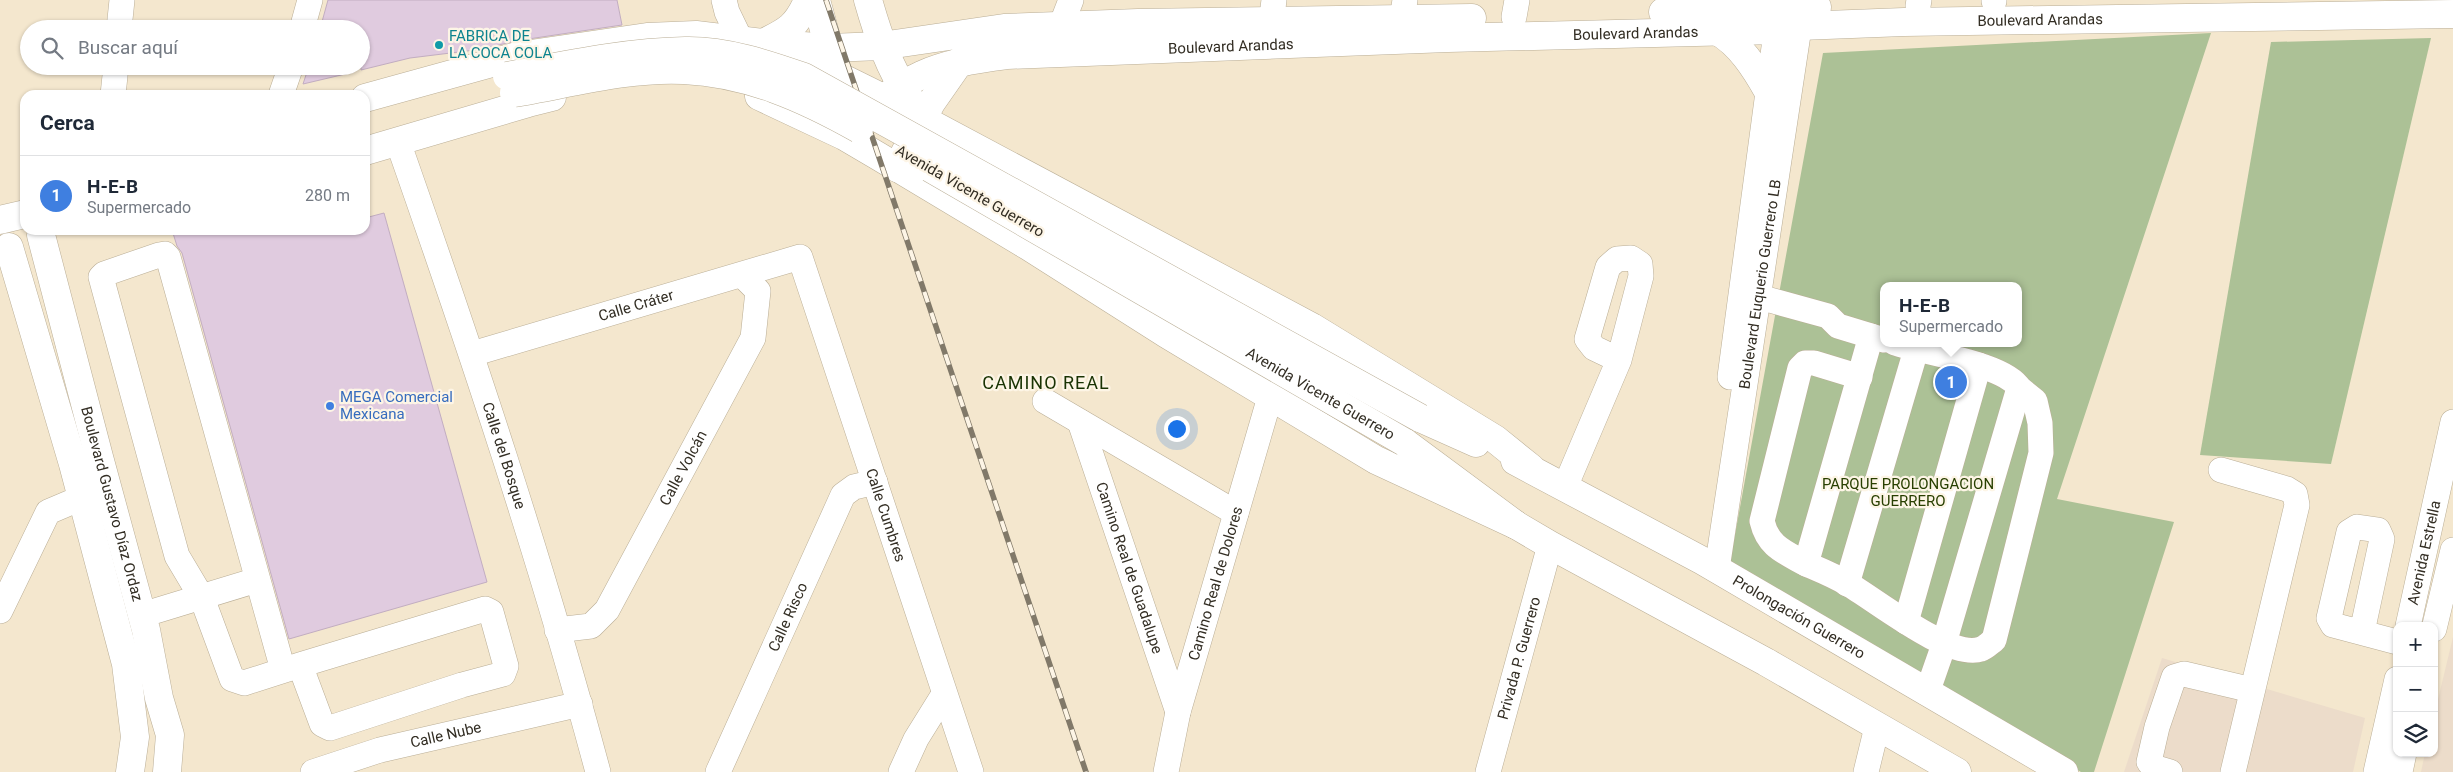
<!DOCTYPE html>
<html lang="es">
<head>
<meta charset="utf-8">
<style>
	body { margin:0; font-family:Roboto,sans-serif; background:#f2f2f3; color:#1f2937 }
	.controls { position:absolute; right:15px; bottom:15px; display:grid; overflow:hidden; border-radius:10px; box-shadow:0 1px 4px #0004 }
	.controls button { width:45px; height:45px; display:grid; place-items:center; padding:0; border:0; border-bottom:1px solid #e0e1e3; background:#fff; color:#1f2937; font:25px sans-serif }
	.you { position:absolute; left:1176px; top:428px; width:18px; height:18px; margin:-12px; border:4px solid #fff; border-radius:50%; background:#1a73e8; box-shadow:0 0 0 8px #1a73e833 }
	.badge { display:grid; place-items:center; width:32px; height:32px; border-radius:50%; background:#1a73e8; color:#fff; font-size:16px; font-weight:700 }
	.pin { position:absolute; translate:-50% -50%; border:2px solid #fff; box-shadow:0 1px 5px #0006 }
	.popup { position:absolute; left:1880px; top:282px; width:142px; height:65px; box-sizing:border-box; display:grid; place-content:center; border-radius:10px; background:#fff; filter:drop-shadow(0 1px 4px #0005); font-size:16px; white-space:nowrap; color:#747a83 }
	.popup b { font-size:19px; color:#1f2937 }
	.popup::after { content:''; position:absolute; left:50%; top:100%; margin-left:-10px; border:10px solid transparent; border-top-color:#fff }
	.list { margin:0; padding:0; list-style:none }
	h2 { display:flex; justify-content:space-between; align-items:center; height:65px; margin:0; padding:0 20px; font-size:21px }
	h2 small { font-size:16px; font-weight:400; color:#747a83 }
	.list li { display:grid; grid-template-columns:32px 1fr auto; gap:15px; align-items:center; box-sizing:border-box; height:80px; padding:0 20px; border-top:1px solid #e0e1e3 }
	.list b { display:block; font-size:19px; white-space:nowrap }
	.list p { margin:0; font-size:16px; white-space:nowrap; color:#747a83 }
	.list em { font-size:16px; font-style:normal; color:#747a83 }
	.icon { flex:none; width:28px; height:28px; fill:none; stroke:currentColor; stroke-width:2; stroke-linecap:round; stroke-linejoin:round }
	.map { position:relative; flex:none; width:2453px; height:772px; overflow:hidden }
	.search { position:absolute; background:#fff; box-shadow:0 1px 4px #0004; left:20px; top:20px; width:350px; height:55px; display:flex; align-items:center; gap:12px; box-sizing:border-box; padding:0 18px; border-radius:28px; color:#747a83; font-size:19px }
	.panel { position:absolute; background:#fff; box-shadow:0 1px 4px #0004; left:20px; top:90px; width:350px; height:145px; border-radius:15px }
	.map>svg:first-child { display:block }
</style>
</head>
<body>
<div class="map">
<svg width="2453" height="772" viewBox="0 0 2453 772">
	<rect width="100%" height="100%" fill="#f4e7ce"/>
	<!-- commercial -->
	<g fill="#ecdcca">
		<polygon points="2453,637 2453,772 2421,772 2425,753 2434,753 2434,716"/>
		<polygon points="2162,658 2365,718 2353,772 2124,772"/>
	</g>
	<!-- green -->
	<g fill="#acc196" fill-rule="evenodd">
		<path d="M2211,33L2057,499L2174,522L2094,772H2081L1730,562L1823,53ZM1884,286H2018V343H1884Z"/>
		<polygon points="2431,38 2331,464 2200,455 2271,42"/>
	</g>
	<!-- building -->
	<g fill="#e0cbdf" stroke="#c2adc1">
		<polygon points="328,0 617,0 622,25 515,41 483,49 410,58 361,70 361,29 320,29"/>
		<polygon points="309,66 354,66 354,72 303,84"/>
		<polygon points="384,213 487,582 289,639 182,253 177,246 172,230 365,230 365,218"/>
	</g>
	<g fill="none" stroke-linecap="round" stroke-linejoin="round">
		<!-- minor casing -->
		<g stroke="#baae96" stroke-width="26">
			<g id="minor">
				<polyline points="724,0 727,12 740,39"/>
				<polyline points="1994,1 1994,0"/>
				<polyline points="1918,6 1919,0"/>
				<polyline points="1514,17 1517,0"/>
				<polyline points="1402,19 1405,0"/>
				<polyline points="119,29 122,0"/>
				<polyline points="302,29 310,0"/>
				<polyline points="1269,40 1274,0"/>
				<polyline points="1058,46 1061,26 1071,0"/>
				<polyline points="113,95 116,66"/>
				<polyline points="281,95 291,66"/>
				<path id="s1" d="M398,142C471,350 541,559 598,772"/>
				<polyline points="1759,297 1828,316 1838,326 1884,340"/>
				<path d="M1871,336L1806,564C1820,570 1835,576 1848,584C1876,600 1950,660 1981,649C1985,648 1990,643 1994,640L2041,453L2040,423L2035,401L2019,388"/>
				<path d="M1895,343C1924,353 2005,364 2019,388L1942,650L1927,693"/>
				<path id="s2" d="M472,354L800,257L971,772"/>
				<polyline points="1730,377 1779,10"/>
				<polyline points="1045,401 1236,513"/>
				<path id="s3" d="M1080,422L1178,712"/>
				<polyline points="2221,470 2287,489 2295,494 2297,505 2233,772"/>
				<polyline points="1565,487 1619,360 1641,276 1640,264 1631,258 1617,259 1608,267 1587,339 1594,348 1619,360"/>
				<path d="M1806,564C1785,552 1768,547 1762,521L1800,368L1805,363H1814L1860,377"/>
				<path id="s4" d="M1717,569L1802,8"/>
				<polyline points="1847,584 1916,350"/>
				<polyline points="0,611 48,512 81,498"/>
				<polyline points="142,615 257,580"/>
				<polyline points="1906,622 1979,365"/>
				<path id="s5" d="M2408,626L2453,422"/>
				<polyline points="2434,629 2453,550"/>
				<path id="s6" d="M557,630L591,626L607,610L753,338L758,291L742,275"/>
				<polyline points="2362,632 2382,539 2378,530 2357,527 2349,532 2329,618 2333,625 2397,642"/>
				<polyline points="283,670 168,257 165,254 159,255 104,274 101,277 177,556 202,598 232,679 244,683 300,665 485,609 491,612 506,666 503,674 462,685 330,728 322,724 300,665"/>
				<path id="s7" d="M313,772L380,750L580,704"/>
				<path id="s8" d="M718,772L843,495L854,487L875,482"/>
				<polyline points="901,772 916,739 944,694"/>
				<path id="s9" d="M1166,772L1178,712L1270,397"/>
				<path id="s10" d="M1488,772L1550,545"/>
				<polyline points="1866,772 1877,727"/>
				<polyline points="2170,772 2153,767 2149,762 2157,727 2174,677 2184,674 2252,690"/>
				<polyline points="2376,772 2397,679"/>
				<polyline points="2400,772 2404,753"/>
			</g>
		</g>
		<!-- major casing -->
		<g stroke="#baae96" stroke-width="29">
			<g id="major">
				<polyline points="816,0 833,63"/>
				<path d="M868,0C878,35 889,68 910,99"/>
				<polyline points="1663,12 1779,10 1817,7"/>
				<path d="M1717,31C1740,44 1755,68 1768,91"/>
				<polyline points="763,43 829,48 881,46 1004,28 1138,23 1472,18"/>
				<path d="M763,43C788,31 797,26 808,0"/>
				<polyline points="759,96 844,136 878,156 1028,246 1165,333 1376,460 1516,525"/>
				<polyline points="365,98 517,56 647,37 696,35 763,43 802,58 883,98 1312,327 1495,439 1531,468"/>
				<path id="s11" d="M852,128C904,75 934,64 1007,55L1448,38L1777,30L1800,26L1904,22L2453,14"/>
				<polyline points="365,151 528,103 552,97"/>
				<polyline points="897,168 931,103 961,60"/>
				<polyline points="0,220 25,214"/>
				<path id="s12" d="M41,235L99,457L146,630L159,698L170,735L167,772"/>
				<polyline points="9,247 73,464 126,664 135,737 130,772"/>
				<polyline points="1420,418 1476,443"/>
				<polyline points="1404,442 1516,525 1550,545 1766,662 1957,772"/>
				<path id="s13" d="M1515,461L1703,561L2064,772"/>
			</g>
		</g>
		<!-- minor -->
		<use href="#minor" stroke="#fff" stroke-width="25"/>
		<!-- major -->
		<use href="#major" stroke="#fff" stroke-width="28"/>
		<!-- rail casing -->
		<g stroke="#817969" stroke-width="5.5">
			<polyline id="rail" points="826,0 1086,772"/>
		</g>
		<!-- rail -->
		<use href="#rail" stroke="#fdf5e6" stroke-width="4" stroke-dasharray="11" stroke-linecap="butt"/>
		<!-- major-bridge casing -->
		<g stroke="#baae96" stroke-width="29" stroke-linecap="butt">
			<g id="major-bridge">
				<path d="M507,76C566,65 625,52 685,51C725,50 767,64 804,77L1420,418"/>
				<path d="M514,93C568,84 630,67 684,70C748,73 804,98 859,129"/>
				<path id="s14" d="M930,168L1404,442"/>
			</g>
		</g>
		<!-- major-bridge -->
		<use href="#major-bridge" stroke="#fff" stroke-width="28"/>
	</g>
	<!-- markers -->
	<circle fill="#0f9aa8" stroke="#fdf5e6" stroke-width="2" cx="439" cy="45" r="5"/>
	<circle fill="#3f7fe0" stroke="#fdf5e6" stroke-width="2" cx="330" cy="406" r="5"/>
	<g text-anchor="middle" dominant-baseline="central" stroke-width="4.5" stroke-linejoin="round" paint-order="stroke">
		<!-- street labels -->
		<g font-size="15" fill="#332e24" stroke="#fdf5e6">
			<text stroke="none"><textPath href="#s11" startOffset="1210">Boulevard Arandas</textPath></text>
			<text stroke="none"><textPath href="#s11" startOffset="805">Boulevard Arandas</textPath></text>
			<text stroke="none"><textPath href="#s11" startOffset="400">Boulevard Arandas</textPath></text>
			<text transform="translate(970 191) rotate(30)">Avenida Vicente Guerrero</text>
			<text stroke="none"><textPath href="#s4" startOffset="288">Boulevard Euquerio Guerrero LB</textPath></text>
			<text stroke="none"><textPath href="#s2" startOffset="171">Calle Cráter</textPath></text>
			<text stroke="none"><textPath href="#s14" startOffset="451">Avenida Vicente Guerrero</textPath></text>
			<text stroke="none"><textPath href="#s1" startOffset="331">Calle del Bosque</textPath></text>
			<text stroke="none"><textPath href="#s6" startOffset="218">Calle Volcán</textPath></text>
			<text stroke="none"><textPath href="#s12" startOffset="278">Boulevard Gustavo Díaz Ordaz</textPath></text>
			<text stroke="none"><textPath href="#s2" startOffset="614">Calle Cumbres</textPath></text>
			<text stroke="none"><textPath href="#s5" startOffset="75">Avenida Estrella</textPath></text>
			<text stroke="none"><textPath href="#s3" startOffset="154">Camino Real de Guadalupe</textPath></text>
			<text stroke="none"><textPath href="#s9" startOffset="195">Camino Real de Dolores</textPath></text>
			<text stroke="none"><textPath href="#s8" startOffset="170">Calle Risco</textPath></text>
			<text stroke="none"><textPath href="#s13" startOffset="324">Prolongación Guerrero</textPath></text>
			<text stroke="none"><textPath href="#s10" startOffset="118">Privada P. Guerrero</textPath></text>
			<text stroke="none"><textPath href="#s7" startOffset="138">Calle Nube</textPath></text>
		</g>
		<!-- culture labels -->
		<g font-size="15" fill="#0d838f" stroke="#fdf5e6" text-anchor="start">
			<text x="449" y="36">FABRICA DE<tspan x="449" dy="17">LA COCA COLA</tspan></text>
		</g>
		<!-- shop labels -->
		<g font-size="15" fill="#366cbe" stroke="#fdf5e6" text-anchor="start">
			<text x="340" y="397">MEGA Comercial<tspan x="340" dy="17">Mexicana</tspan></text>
		</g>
		<!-- park labels -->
		<g font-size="15" fill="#283f00" stroke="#fdf5e6">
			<text x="1908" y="484">PARQUE PROLONGACION<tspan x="1908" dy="17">GUERRERO</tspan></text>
		</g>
		<!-- quarter labels -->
		<g font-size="18" letter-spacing="1" fill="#193303" stroke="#fdf5e6">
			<text x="1046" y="382">CAMINO REAL</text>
		</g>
	</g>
</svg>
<div class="controls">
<button>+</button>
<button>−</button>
<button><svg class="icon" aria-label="layers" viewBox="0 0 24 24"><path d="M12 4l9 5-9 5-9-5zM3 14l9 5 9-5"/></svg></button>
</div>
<div class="you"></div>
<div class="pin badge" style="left:1951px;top:382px;background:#3f7fe0">1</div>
<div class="popup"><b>H-E-B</b>Supermercado</div>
<div class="search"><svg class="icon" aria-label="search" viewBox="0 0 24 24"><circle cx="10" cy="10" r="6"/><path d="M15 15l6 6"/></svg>Buscar aquí</div>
<section class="panel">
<h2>Cerca<small></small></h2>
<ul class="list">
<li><span class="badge" style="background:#3f7fe0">1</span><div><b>H-E-B</b><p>Supermercado</p></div><em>280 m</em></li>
</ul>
</section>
</div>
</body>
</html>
